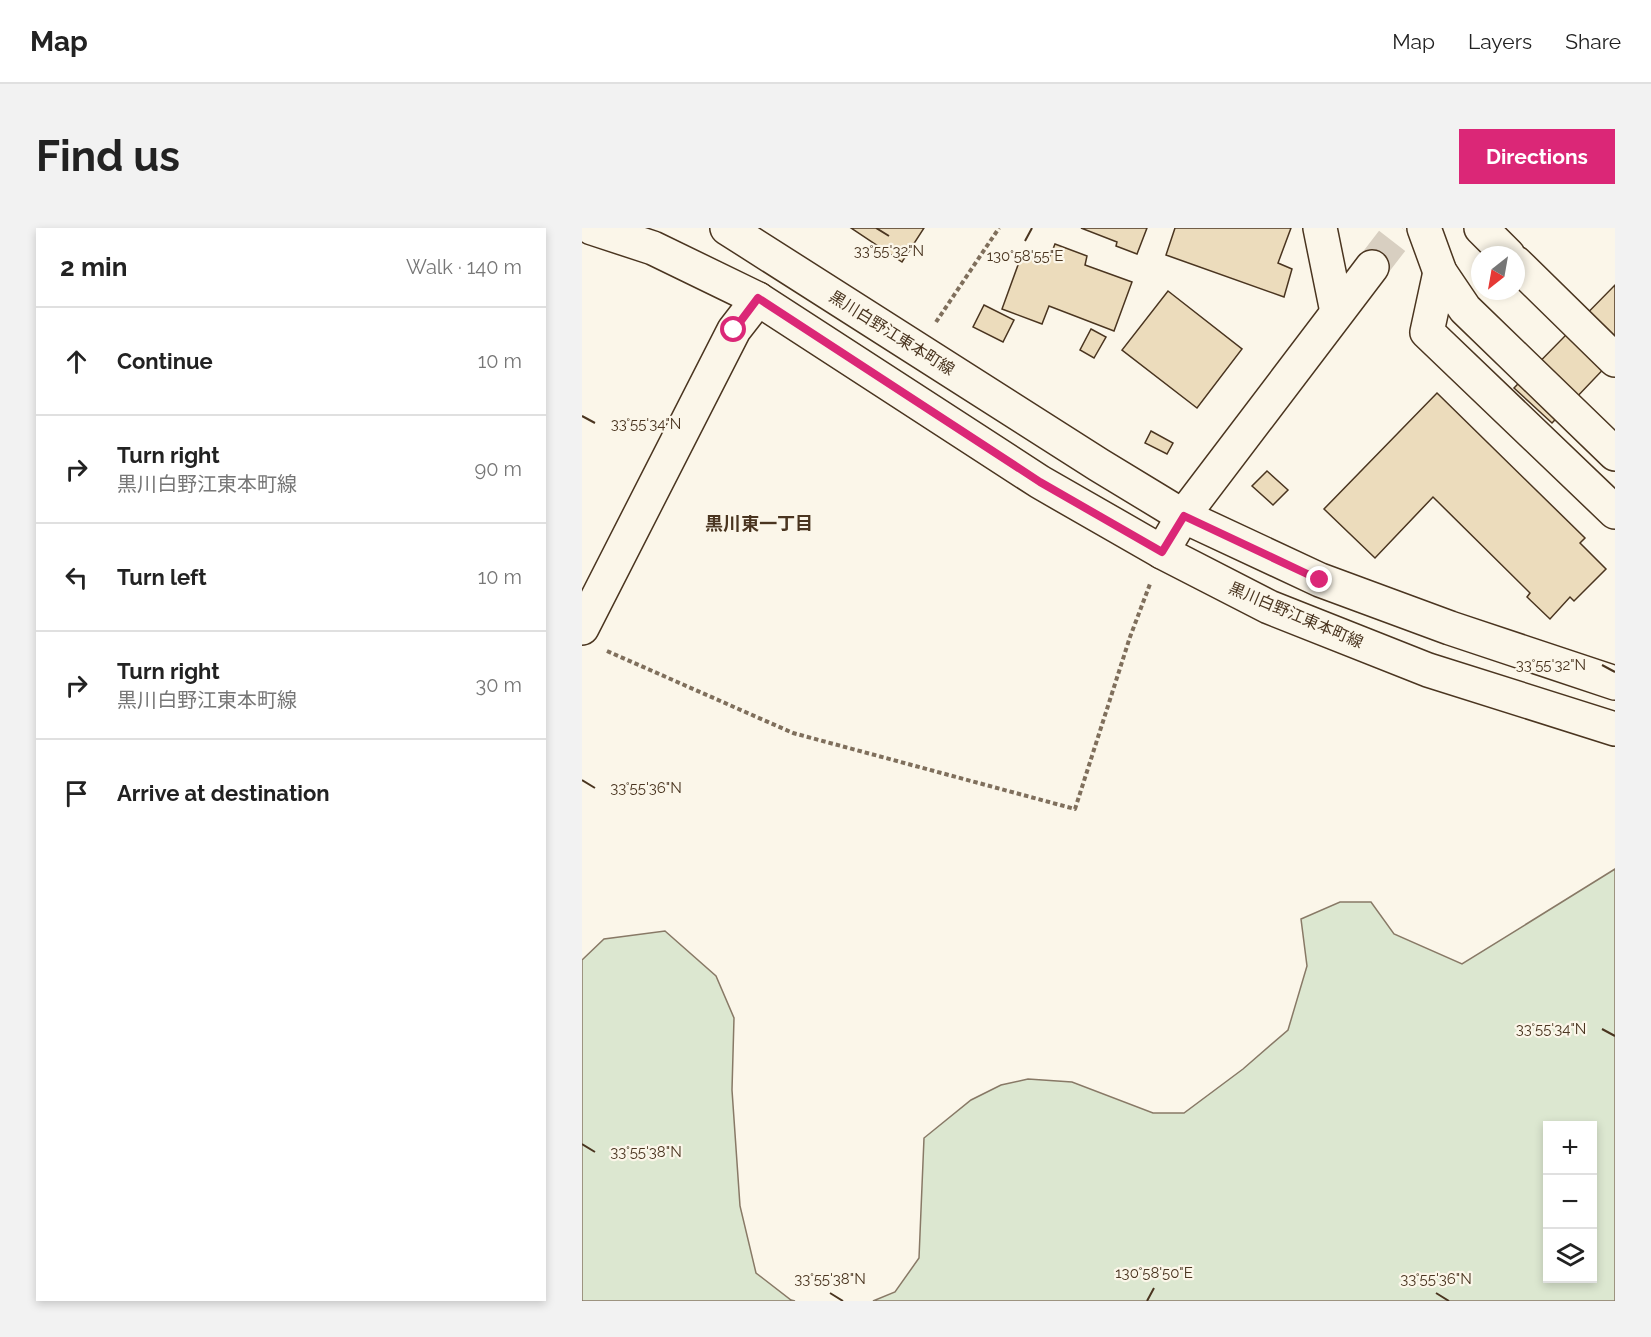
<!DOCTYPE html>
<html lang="en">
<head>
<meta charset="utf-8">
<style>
	body { margin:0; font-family:Raleway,"Noto Sans JP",sans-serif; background:#f2f2f2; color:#222 }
	.controls { position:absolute; right:18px; bottom:18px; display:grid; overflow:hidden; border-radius:0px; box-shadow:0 3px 9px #0003 }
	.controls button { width:54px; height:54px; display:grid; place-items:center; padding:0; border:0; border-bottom:2px solid #e0e0e0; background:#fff; color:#222; font:30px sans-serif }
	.compass { position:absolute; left:889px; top:18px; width:54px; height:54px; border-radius:50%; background:#fff; box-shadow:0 3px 9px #0003; rotate:211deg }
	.stop { position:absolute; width:18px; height:18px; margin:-14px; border:4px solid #db2777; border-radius:50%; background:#fff }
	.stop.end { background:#db2777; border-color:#fff; box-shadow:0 2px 6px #0008 }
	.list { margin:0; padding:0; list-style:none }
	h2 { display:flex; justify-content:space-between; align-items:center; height:78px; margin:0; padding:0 24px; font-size:26px }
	h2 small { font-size:20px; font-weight:400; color:#767676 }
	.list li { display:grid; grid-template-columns:39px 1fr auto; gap:18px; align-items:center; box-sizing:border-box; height:108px; padding:0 24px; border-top:2px solid #e0e0e0 }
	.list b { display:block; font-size:22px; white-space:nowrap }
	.list p { margin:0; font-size:20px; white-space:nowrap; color:#767676 }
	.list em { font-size:20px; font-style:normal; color:#767676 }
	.icon { flex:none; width:33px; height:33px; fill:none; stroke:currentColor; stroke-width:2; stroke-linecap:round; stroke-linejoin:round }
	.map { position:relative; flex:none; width:1033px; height:1073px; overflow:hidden; border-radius:0px }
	header { display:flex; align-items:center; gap:36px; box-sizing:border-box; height:84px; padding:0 30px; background:#fff; border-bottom:2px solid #e0e0e0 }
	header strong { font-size:28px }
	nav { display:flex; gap:33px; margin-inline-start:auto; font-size:21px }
	.intro { display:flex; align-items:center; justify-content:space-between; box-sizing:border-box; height:144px; padding:0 36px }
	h1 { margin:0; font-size:42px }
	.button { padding:15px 27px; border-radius:0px; background:#db2777; color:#fff; font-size:21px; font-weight:700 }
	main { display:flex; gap:36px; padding:0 36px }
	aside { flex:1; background:#fff; border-radius:0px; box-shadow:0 3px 9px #0003 }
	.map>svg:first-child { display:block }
</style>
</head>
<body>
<header>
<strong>Map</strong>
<nav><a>Map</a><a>Layers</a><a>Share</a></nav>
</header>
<div class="intro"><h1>Find us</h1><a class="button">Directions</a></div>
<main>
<aside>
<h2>2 min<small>Walk · 140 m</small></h2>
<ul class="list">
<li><svg class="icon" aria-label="ahead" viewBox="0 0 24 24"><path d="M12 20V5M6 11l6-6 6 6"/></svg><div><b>Continue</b></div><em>10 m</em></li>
<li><svg class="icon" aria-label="right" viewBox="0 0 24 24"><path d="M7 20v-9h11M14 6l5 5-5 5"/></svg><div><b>Turn right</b><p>黒川白野江東本町線</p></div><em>90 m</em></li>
<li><svg class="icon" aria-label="left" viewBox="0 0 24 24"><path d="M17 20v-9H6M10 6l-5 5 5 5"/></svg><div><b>Turn left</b></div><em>10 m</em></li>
<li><svg class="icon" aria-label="right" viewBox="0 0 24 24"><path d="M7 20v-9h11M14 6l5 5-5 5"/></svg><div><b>Turn right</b><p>黒川白野江東本町線</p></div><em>30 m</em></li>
<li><svg class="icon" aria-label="arrive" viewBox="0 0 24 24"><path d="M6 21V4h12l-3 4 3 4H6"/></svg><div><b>Arrive at destination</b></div></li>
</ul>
</aside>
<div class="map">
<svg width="1033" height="1073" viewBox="0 0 1033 1073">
	<rect width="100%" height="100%" fill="#fbf6e9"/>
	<!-- green -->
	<g fill="#dce7d0" stroke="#887966" stroke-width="1.5" fill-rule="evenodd">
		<path d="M1033,641V1073H291L313,1064L337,1030L342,910L389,872L419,857L446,851L490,854L571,885H602L661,841L706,802L725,738L719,691L758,674H789L812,706L880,736ZM966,898H1011V1050H966Z"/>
		<polygon points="83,703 134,748 152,790 150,862 158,978 174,1045 209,1072 213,1073 0,1073 0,732 22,711"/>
	</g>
	<!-- building -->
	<g fill="#ecdcbc" stroke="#4a3520" stroke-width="1.5">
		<polygon points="269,0 342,0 320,34"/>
		<polygon points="499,0 565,0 555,26 534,18 535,14"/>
		<polygon points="593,0 709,0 696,35 710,41 702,69 584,27"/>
		<polygon points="473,16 505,28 503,37 550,54 532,103 467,78 460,96 420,81 440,26 465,36"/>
		<polygon points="1033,57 1033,129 970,195 932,160"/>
		<polygon points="586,63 660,121 615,180 540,122"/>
		<polygon points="402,77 432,92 421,114 391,99"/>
		<polygon points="509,101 524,109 512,130 498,122"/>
		<polygon points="855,165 1003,310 998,315 1024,341 992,373 988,369 968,391 945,369 948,365 851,269 793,330 742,281"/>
		<polygon points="569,203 591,215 585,226 563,215"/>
		<polygon points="685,243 706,262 691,277 670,258"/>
	</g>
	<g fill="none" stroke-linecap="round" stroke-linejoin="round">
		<!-- minor-tunnel -->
		<polyline stroke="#d8cfc1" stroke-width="33" stroke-dasharray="33 16" stroke-linecap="butt" points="790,39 820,0"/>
		<!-- minor casing -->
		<g stroke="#4a3520" stroke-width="36">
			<g id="minor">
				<polyline points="738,0 755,84"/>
				<polyline points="858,44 845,104 1033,284"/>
				<polyline points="580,324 601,288 790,39"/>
				<polyline points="0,400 152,102 176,71"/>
			</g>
		</g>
		<!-- major casing -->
		<g stroke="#4a3520" stroke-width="36">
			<g id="major">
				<polyline points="10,0 71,20 176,71 458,254 580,324 687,379 846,442 1033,501"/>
				<polyline points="145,0 517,237 601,288 738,352 868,400 1033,455"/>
			</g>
		</g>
		<!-- highway casing -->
		<g stroke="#4a3520" stroke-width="36">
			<g id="highway">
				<polyline points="842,0 858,44 883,81 1033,226"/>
				<polyline points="899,0 926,27"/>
				<polyline points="934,35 1033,132"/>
			</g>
		</g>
		<!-- path -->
		<g stroke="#7f6f5c" stroke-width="4" stroke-dasharray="4.5 3" stroke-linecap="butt">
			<polyline points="354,94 417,0"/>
			<polyline points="25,423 211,505 493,581 548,409 568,356"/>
		</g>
		<!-- minor -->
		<use href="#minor" stroke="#fbf6e9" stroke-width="33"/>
		<!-- major -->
		<use href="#major" stroke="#fbf6e9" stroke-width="33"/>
		<!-- highway -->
		<use href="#highway" stroke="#fbf6e9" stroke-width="33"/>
	</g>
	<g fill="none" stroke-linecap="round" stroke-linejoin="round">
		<!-- route -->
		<polyline stroke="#db2777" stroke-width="8" points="152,102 176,70 458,254 580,324 602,288 738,352"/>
	</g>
	<!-- ticks -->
	<path fill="none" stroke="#4a3520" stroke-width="2" d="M294,0L307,8M443,13L450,0M0,188L13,195M1020,437L1033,444M0,552L13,560M1020,801L1033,808M0,916L13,924M248,1065L261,1073M854,1065L867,1073M565,1073L572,1060"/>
	<g text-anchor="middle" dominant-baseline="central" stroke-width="4.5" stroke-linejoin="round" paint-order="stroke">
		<!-- street labels -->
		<g font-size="16" fill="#4a3520" stroke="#fbf6e9">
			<text transform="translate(310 105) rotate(32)">黒川白野江東本町線</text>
			<text transform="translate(714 387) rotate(23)">黒川白野江東本町線</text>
		</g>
		<!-- neighbourhood labels -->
		<g font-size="18" font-weight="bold" fill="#4a3520" stroke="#fbf6e9">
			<text x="177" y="295">黒川東一丁目</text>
		</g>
	</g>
	<g font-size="15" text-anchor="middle" fill="#4a3520" stroke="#fbf6e9" stroke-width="4.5" stroke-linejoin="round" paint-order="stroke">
		<text x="307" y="28">33°55'32"N</text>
		<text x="443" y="33">130°58'55"E</text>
		<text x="64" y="201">33°55'34"N</text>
		<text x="969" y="442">33°55'32"N</text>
		<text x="64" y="565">33°55'36"N</text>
		<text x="969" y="806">33°55'34"N</text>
		<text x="64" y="929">33°55'38"N</text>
		<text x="572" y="1050">130°58'50"E</text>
		<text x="248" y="1056">33°55'38"N</text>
		<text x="854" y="1056">33°55'36"N</text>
	</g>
</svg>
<div class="controls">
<button>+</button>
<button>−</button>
<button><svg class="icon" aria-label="layers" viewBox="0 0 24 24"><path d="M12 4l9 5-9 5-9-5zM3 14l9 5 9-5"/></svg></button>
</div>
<svg class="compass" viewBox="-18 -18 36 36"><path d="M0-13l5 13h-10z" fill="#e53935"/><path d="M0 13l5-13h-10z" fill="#767676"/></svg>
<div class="stop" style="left:152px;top:102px"></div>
<div class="stop end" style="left:738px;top:352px"></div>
</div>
</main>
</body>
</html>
